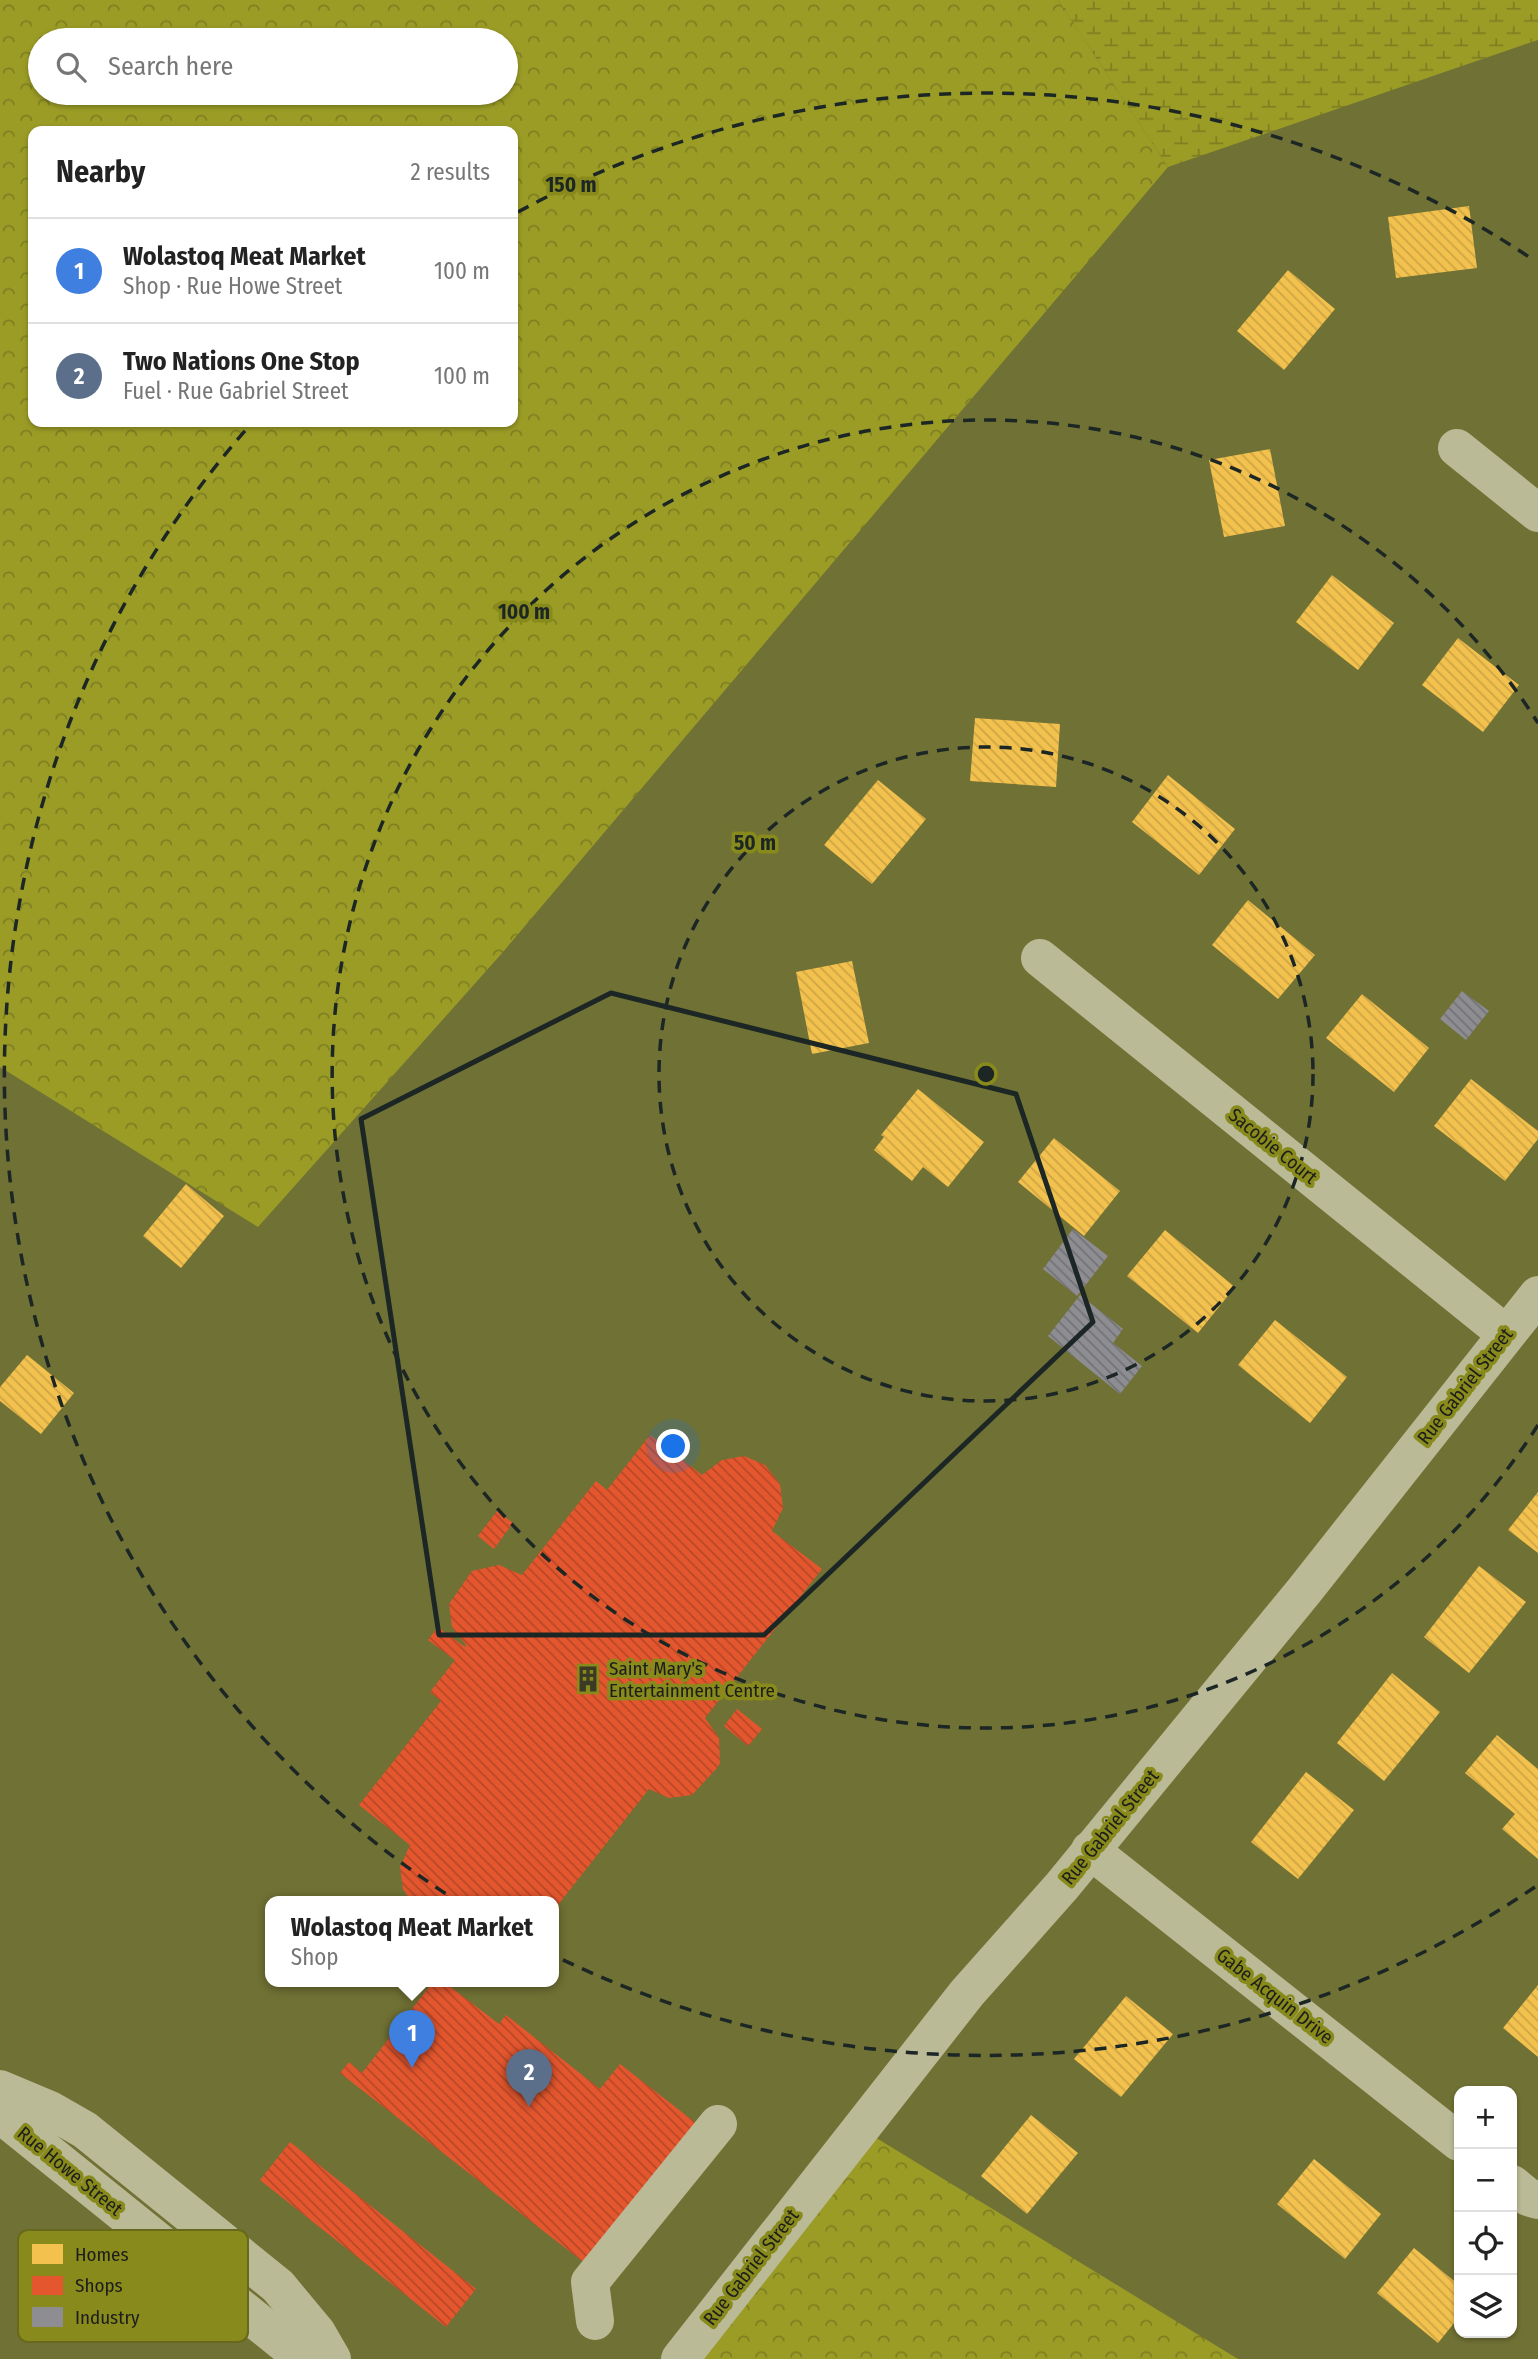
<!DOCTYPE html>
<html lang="en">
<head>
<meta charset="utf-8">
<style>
	body { margin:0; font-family:"Fira Sans Condensed",sans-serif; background:#f6f6f6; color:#222 }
	.controls { position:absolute; right:21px; bottom:21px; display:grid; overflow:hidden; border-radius:14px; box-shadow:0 2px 5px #0004 }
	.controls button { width:63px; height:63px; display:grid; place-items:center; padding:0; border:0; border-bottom:2px solid #e0e0e0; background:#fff; color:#222; font:35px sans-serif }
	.you { position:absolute; left:674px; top:1447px; width:24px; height:24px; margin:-18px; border:5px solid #fff; border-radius:50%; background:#1a73e8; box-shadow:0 0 0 10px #1a73e833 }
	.badge { display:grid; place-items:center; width:46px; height:46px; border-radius:50%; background:#7c3aed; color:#fff; font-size:23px; font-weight:700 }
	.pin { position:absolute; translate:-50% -58px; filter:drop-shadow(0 2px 4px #0008) }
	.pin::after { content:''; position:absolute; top:37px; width:24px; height:21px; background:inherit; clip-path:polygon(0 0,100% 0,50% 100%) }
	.popup { position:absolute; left:265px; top:1896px; width:294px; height:91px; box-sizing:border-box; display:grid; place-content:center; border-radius:14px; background:#fff; filter:drop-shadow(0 2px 5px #0005); font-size:23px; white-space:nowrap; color:#767676 }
	.popup b { font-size:26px; color:#222 }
	.popup::after { content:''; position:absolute; left:50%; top:100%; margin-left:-14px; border:14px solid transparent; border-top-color:#fff }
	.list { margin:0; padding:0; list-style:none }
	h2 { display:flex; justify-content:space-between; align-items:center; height:91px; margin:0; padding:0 28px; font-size:30px }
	h2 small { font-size:23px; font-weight:400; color:#767676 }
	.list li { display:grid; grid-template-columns:46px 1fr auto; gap:21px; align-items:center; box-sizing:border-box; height:105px; padding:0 28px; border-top:2px solid #e0e0e0 }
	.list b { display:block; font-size:26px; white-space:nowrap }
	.list p { margin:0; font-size:23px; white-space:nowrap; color:#767676 }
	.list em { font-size:23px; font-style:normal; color:#767676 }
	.icon { flex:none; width:38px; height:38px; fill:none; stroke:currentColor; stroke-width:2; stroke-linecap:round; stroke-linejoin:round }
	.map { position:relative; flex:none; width:1538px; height:2359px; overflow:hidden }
	.search { position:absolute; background:#fff; box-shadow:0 2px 5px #0004; left:28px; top:28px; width:490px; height:77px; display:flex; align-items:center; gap:18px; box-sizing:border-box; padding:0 24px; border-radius:38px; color:#767676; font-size:26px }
	.panel { position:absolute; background:#fff; box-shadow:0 2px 5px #0004; left:28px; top:126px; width:490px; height:301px; border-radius:14px }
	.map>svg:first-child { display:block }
</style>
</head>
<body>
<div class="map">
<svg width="1538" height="2359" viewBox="0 0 1538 2359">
	<defs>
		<pattern id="forest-crowns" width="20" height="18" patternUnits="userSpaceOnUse" patternTransform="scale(1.75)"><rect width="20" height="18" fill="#9b9c26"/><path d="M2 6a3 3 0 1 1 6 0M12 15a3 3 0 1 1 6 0" fill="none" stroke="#7e7f20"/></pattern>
		<pattern id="wetland-marsh" width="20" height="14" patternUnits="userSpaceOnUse" patternTransform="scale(1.75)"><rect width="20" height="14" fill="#9b9c26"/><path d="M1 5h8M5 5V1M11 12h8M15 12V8" fill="none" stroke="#7e7f20"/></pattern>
		<pattern id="homes-back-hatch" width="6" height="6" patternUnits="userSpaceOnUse" patternTransform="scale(1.75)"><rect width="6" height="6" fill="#f2c14e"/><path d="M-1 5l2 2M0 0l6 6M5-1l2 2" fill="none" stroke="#cfa544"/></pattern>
		<pattern id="shops-back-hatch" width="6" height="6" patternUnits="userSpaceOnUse" patternTransform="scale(1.75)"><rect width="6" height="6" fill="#e4572e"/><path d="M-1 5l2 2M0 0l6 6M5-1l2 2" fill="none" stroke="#b84727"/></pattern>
		<pattern id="industry-back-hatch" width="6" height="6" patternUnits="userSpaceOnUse" patternTransform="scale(1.75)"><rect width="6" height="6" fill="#8d8d92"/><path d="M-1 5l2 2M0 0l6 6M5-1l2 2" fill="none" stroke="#737377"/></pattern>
	</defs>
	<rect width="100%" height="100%" fill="#707134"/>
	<!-- forest -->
	<g fill="url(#forest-crowns)" fill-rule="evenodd">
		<path d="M0,0H1058L1168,167L503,952L258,1227L0,1067ZM40,40H506V93H40ZM33,131H513V422H33Z"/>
		<polygon points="860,2128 1238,2359 680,2359"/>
	</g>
	<!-- wetland -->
	<polygon fill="url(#wetland-marsh)" points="1058,0 1538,0 1538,40 1168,167"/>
	<!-- homes -->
	<g fill="url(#homes-back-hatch)">
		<polygon points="1469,206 1477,268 1396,278 1388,217"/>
		<polygon points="1288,270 1335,309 1284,370 1237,331"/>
		<polygon points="1270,449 1285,526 1224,537 1209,460"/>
		<polygon points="1332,575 1394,623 1358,670 1296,622"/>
		<polygon points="1458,638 1519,685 1483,732 1422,685"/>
		<polygon points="975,718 1060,724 1056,787 970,781"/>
		<polygon points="1168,775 1235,829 1199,875 1132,822"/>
		<polygon points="878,780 926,819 872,884 824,845"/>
		<polygon points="1248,900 1315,955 1278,999 1212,945"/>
		<polygon points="852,961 869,1043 812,1054 796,972"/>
		<polygon points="1362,994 1429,1048 1394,1092 1326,1038"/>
		<polygon points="1471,1079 1538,1131 1538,1139 1505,1181 1434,1126"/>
		<polygon points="918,1089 984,1142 948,1187 923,1167 912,1181 874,1150 884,1137 881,1135"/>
		<polygon points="1054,1138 1120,1191 1084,1236 1018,1182"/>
		<polygon points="186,1184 224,1216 181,1268 143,1236"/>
		<polygon points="1165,1230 1235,1287 1198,1333 1127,1276"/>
		<polygon points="1275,1320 1347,1377 1310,1423 1238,1365"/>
		<polygon points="27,1355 74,1393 41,1434 0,1401 0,1387"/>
		<polygon points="1538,1492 1538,1553 1508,1530"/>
		<polygon points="1479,1566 1526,1602 1469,1673 1424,1637"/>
		<polygon points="1392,1673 1440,1712 1384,1781 1337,1743"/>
		<polygon points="1497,1735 1538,1769 1538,1859 1502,1829 1515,1814 1465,1773"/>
		<polygon points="1306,1772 1354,1810 1298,1879 1251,1842"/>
		<polygon points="1538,1985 1538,2057 1503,2028"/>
		<polygon points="1126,1996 1173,2034 1121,2097 1074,2059"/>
		<polygon points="1031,2115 1078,2153 1027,2214 981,2176"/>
		<polygon points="1314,2159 1381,2214 1345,2259 1277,2204"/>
		<polygon points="1414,2248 1459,2285 1459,2317 1438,2343 1377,2293"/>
	</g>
	<!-- shops -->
	<g fill="url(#shops-back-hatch)">
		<polygon points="650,1435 702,1475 722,1460 744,1456 765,1465 780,1484 783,1508 772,1531 822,1569 705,1718 719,1738 720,1763 717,1768 692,1795 669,1798 649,1789 554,1910 554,1902 482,1902 480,1900 478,1902 412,1902 403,1889 400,1867 410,1845 359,1805 441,1701 430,1692 455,1660 428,1640 438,1627 465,1647 466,1645 452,1627 449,1604 472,1571 499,1565 522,1575 596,1481 607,1490"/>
		<polygon points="497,1511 513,1523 494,1549 478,1536"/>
		<polygon points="737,1709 762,1729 748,1746 724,1726"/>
		<polygon points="433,1982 444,1982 499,2024 506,2015 600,2089 620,2064 696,2123 586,2264 340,2073 349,2062 362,2073"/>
		<polygon points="290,2142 476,2289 446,2327 260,2180"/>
	</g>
	<!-- industry -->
	<g fill="url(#industry-back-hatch)">
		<polygon points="1462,991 1489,1011 1466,1040 1440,1019"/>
		<polygon points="1073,1229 1108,1256 1077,1296 1043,1269"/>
		<polygon points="1080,1295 1123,1329 1113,1343 1142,1366 1120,1394 1048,1336"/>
	</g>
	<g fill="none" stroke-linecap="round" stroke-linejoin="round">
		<!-- minor -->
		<g stroke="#baba97" stroke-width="38">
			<polyline points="1457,448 1538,513"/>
			<polyline points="1040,958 1506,1334"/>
			<polyline points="1090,1850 1459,2142"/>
			<polyline points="0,2089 50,2110 85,2130 278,2286 317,2333 332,2359"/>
			<polyline points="0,2114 304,2359"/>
			<polyline points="1512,2184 1528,2197 1538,2200"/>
			<polyline points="595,2321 590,2282 718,2124"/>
			<polyline points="680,2359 967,1993 1062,1886 1304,1591 1538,1295"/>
		</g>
	</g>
	<!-- marked area -->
	<path fill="none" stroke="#1c2625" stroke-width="5" stroke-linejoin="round" d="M611,993L1016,1094L1093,1322L764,1635H439L361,1119Z"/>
	<!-- distance rings -->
	<g fill="none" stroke="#1c2625" stroke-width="3.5" stroke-dasharray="12 9">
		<circle cx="986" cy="1074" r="327"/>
		<path d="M1538 1425A654 654 0 1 1 1538 723"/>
		<path d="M1535 1887A981 981 0 0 1 251 424M518 212A981 981 0 0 1 1535 261"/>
	</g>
	<!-- icons -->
	<defs>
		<g id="building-bare" transform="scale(2.1)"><path d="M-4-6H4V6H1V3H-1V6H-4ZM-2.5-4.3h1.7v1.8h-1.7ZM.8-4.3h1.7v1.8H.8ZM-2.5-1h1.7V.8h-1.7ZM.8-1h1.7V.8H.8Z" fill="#3a3a25" stroke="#888a1b" stroke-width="2.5" paint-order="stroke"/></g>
	</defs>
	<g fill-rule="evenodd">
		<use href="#building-bare" x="588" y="1679"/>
	</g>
	<g text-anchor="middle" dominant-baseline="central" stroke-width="7" stroke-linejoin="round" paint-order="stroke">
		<!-- street labels -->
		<g font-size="19" fill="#1d1d1d" stroke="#888a1b">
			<text transform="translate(1273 1146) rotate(39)">Sacobie Court</text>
			<text transform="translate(1465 1386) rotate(-52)">Rue Gabriel Street</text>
			<text transform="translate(1110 1827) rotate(-51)">Rue Gabriel Street</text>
			<text transform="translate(1275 1996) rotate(38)">Gabe Acquin Drive</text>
			<text transform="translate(70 2171) rotate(39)">Rue Howe Street</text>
			<text transform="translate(751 2267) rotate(-52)">Rue Gabriel Street</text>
		</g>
		<!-- poi labels -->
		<g font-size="19" fill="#1d1d1d" stroke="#888a1b" text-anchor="start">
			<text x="609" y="1668">Saint Mary's<tspan x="609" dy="22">Entertainment Centre</tspan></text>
		</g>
	</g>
	<!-- legend -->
	<rect x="18" y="2230" width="230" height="112" rx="10" fill="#888a1b" stroke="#68691c" stroke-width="2"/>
	<rect x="32" y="2244" width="31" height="20" fill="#f2c14e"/>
	<rect x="32" y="2276" width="31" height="19" fill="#e4572e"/>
	<rect x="32" y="2307" width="31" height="20" fill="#8d8d92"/>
	<g font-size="19" fill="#1d1d1d">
		<text x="75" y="2261">Homes</text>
		<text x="75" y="2292">Shops</text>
		<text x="75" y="2324">Industry</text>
	</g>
	<circle cx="986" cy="1074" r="10" fill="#1c2625" stroke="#888a1b" stroke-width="3.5"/>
	<g font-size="21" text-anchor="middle" font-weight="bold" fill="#1c2625" stroke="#888a1b" stroke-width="7" stroke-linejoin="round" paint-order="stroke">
		<text x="571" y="192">150 m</text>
		<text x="524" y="619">100 m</text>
		<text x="755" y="850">50 m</text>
	</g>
</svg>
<div class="controls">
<button>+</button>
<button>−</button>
<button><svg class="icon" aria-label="locate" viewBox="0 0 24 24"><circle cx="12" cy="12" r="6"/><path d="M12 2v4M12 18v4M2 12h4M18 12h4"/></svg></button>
<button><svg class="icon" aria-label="layers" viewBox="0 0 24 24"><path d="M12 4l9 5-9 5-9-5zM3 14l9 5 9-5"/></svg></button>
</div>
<div class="you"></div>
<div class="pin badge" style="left:412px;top:2068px;background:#3f7fe0">1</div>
<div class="popup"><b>Wolastoq Meat Market</b>Shop</div>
<div class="pin badge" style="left:529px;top:2107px;background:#5c6f8a">2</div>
<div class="search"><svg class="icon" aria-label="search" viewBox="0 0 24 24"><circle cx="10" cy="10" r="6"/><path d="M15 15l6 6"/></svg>Search here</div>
<section class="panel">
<h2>Nearby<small>2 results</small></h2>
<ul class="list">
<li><span class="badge" style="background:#3f7fe0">1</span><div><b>Wolastoq Meat Market</b><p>Shop · Rue Howe Street</p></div><em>100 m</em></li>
<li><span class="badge" style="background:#5c6f8a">2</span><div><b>Two Nations One Stop</b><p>Fuel · Rue Gabriel Street</p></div><em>100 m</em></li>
</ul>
</section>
</div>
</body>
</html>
